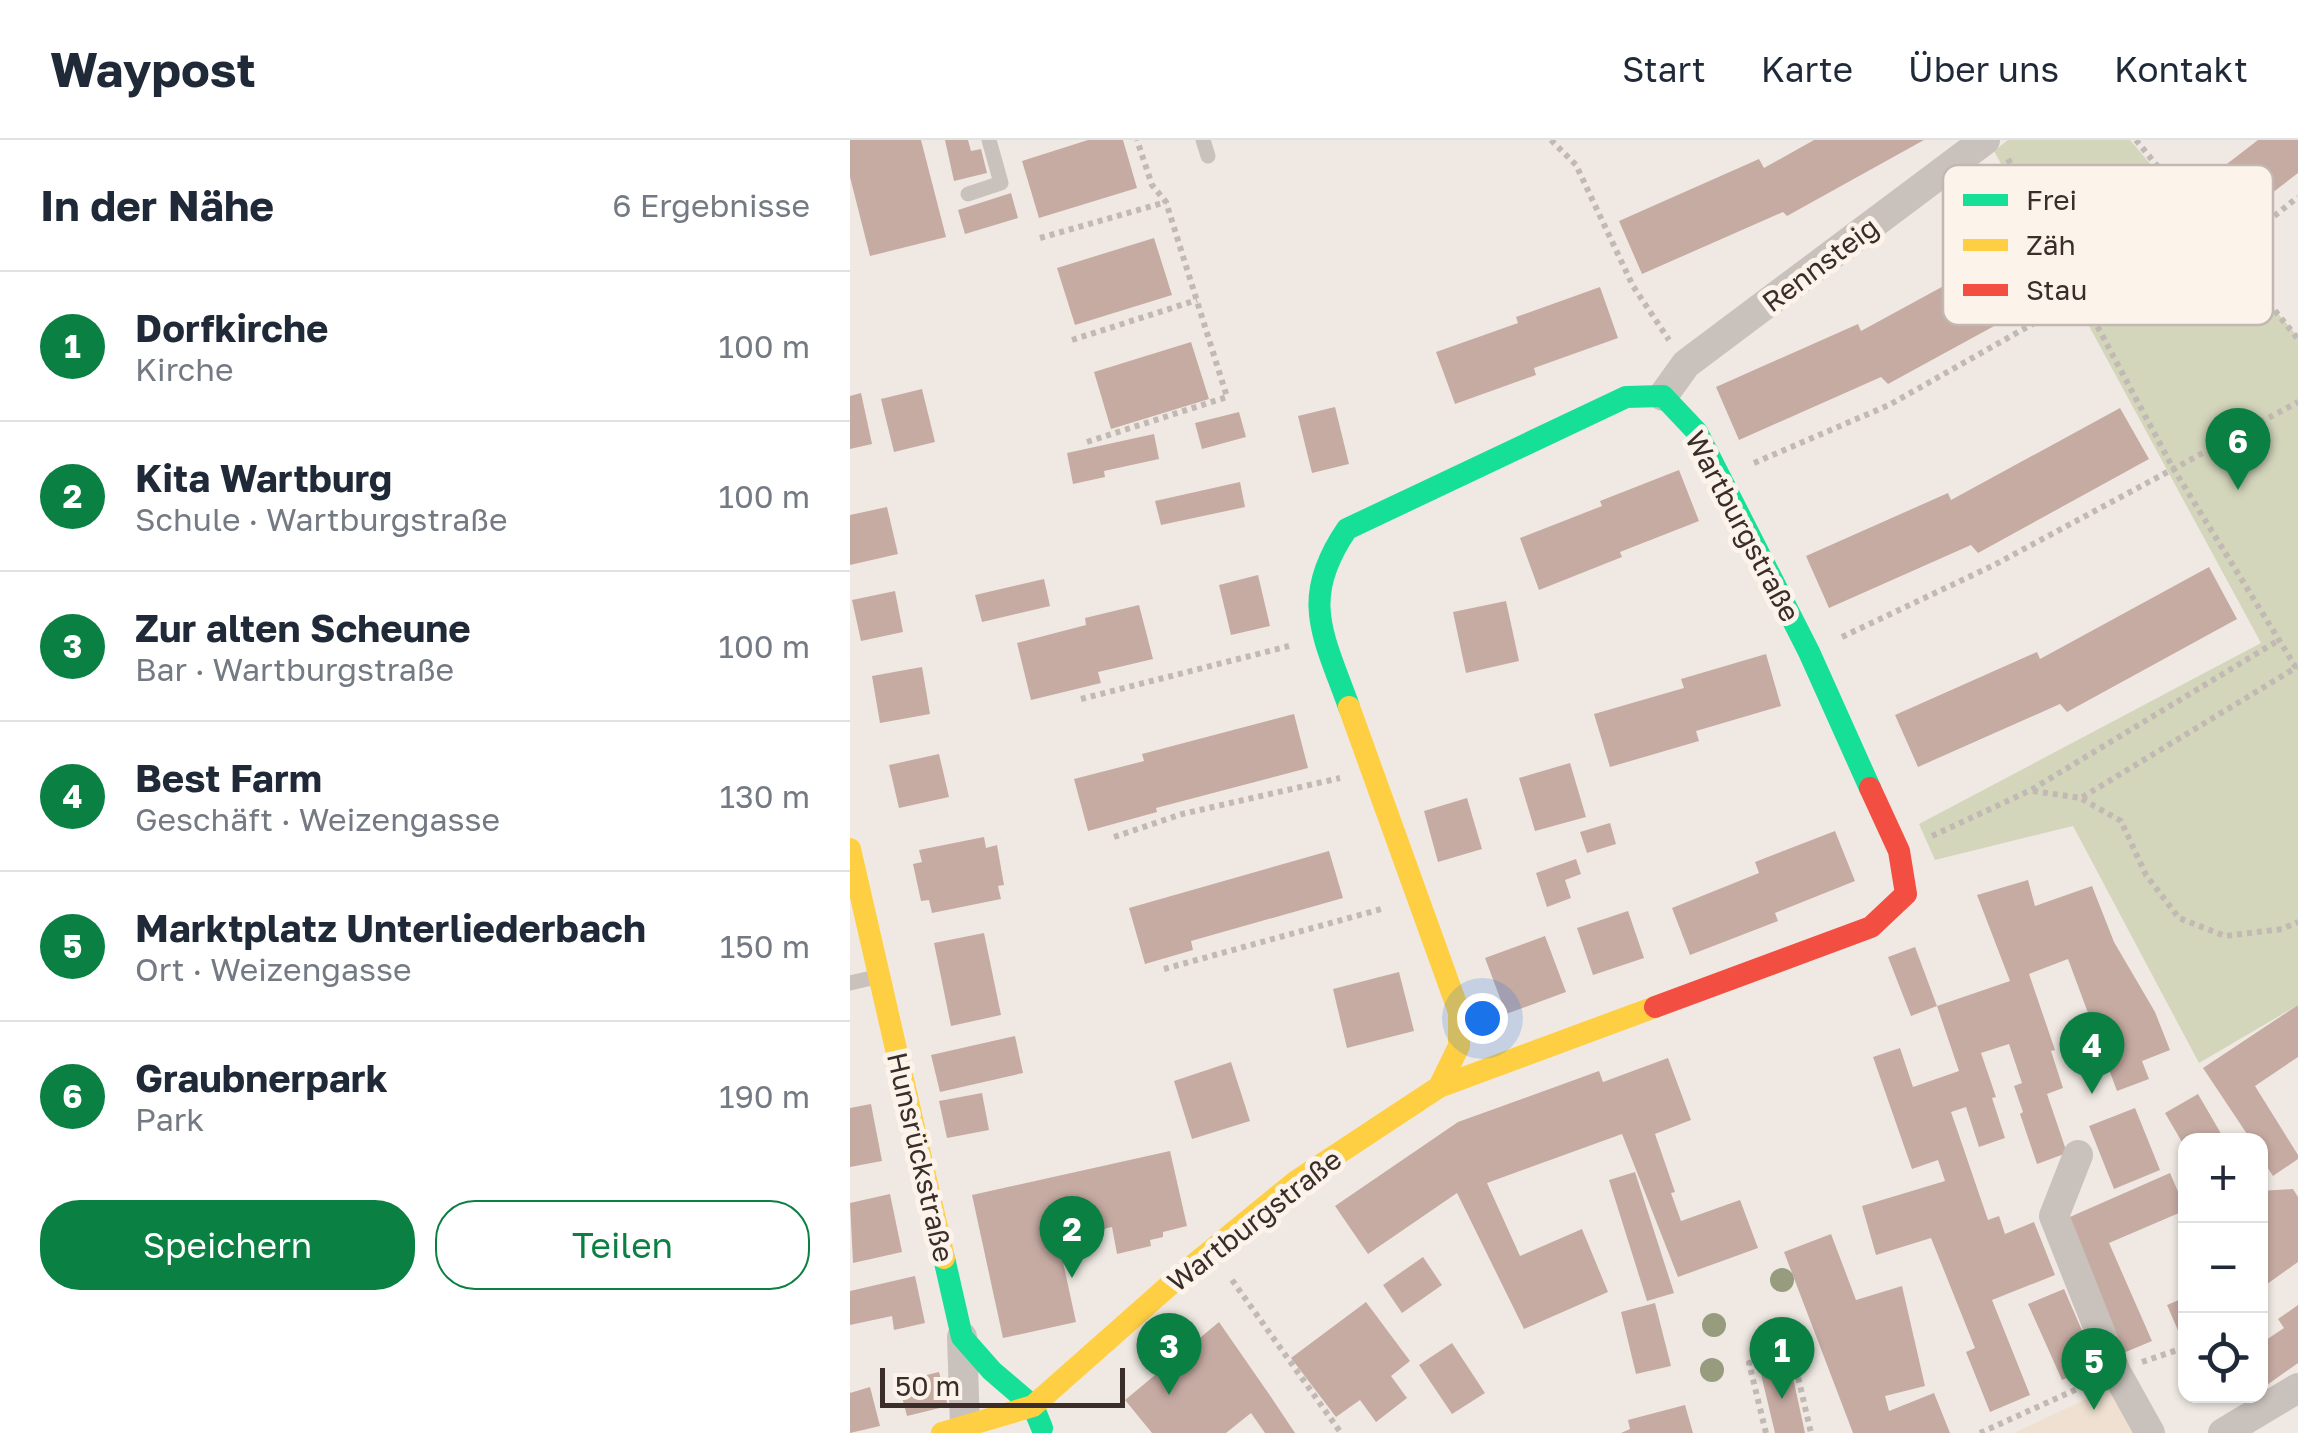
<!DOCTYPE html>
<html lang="de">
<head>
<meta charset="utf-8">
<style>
	body { margin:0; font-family:"Golos Text",sans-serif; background:#f6f6f7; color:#1f2937 }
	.controls { position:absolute; right:30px; bottom:30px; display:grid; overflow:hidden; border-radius:20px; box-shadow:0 2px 8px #0004 }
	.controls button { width:90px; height:90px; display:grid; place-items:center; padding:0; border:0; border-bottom:2px solid #e0e1e3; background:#fff; color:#1f2937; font:50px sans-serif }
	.scale { position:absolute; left:30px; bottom:25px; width:245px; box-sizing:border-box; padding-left:10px; border:5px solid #3b2d29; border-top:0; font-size:28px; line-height:35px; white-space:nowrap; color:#3b2d29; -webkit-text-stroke:8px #fcf3eb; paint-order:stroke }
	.you { position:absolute; left:632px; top:878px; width:35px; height:35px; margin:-25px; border:8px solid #fff; border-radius:50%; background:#1a73e8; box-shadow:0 0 0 15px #1a73e833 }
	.badge { display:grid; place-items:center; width:65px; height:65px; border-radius:50%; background:#0b8043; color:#fff; font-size:32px; font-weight:700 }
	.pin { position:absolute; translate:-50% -82px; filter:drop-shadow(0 2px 5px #0008) }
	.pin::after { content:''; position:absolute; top:52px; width:35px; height:30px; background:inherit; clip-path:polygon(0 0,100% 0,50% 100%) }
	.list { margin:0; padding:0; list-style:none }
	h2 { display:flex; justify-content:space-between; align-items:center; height:130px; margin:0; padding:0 40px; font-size:42px }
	h2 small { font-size:32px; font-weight:400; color:#747a83 }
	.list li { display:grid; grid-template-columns:65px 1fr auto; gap:30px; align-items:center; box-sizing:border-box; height:150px; padding:0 40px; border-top:2px solid #e0e1e3 }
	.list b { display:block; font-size:38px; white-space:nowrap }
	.list p { margin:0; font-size:32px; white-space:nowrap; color:#747a83 }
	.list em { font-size:32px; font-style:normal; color:#747a83 }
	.actions { display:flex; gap:20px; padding:30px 40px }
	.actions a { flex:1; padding:22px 0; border:2px solid #0b8043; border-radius:40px; text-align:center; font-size:35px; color:#0b8043 }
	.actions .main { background:#0b8043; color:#fff }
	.icon { flex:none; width:55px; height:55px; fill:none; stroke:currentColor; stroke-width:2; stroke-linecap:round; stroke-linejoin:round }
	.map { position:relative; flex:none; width:1448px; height:1293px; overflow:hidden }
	header { display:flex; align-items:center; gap:60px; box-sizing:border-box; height:140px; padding:0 50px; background:#fff; border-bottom:2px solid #e0e1e3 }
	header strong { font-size:48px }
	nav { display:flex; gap:55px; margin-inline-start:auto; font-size:35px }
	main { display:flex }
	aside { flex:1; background:#fff }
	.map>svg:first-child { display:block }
</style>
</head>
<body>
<header>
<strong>Waypost</strong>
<nav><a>Start</a><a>Karte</a><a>Über uns</a><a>Kontakt</a></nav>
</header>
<main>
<aside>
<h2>In der Nähe<small>6 Ergebnisse</small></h2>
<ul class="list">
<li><span class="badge">1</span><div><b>Dorfkirche</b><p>Kirche</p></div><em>100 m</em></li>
<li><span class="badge">2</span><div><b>Kita Wartburg</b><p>Schule · Wartburgstraße</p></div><em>100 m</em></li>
<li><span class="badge">3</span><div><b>Zur alten Scheune</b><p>Bar · Wartburgstraße</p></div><em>100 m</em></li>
<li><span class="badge">4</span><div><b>Best Farm</b><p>Geschäft · Weizengasse</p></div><em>130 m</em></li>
<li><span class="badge">5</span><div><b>Marktplatz Unterliederbach</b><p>Ort · Weizengasse</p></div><em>150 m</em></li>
<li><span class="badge">6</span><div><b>Graubnerpark</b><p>Park</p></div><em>190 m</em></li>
</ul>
<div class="actions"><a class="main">Speichern</a><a>Teilen</a></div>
</aside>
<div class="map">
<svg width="1448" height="1293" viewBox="0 0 1448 1293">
	<rect width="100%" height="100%" fill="#f0e9e3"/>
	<!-- green -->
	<polygon fill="#d3d6bb" points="1158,0 1280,0 1448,197 1448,865 1349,923 1223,686 1085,720 1069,684 1411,503 1144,11"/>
	<!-- plaza -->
	<polygon fill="#efe0d1" points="1262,1247 1288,1293 1164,1293"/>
	<!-- building -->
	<g fill="#c6aba3">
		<polygon points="0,0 71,0 96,97 20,116 0,37"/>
		<polygon points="95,0 118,0 121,11 131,9 137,33 104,41"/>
		<polygon points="238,0 273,0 287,48 189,78 172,21"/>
		<polygon points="964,0 1074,0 937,76 933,72 792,134 769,81 909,19 914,28"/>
		<polygon points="1408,0 1448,0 1448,33 1378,87 1347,47"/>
		<polygon points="161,53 168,78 115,94 108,70"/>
		<polygon points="304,98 322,155 225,185 207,128"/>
		<polygon points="1180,99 1208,151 1038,244 1031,237 889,300 866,247 1008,184 1011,191"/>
		<polygon points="750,147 768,198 684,228 686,235 605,264 586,212 668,183 666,177"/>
		<polygon points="341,202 359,259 261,289 244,232"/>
		<polygon points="72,249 85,302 44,312 31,259"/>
		<polygon points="11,253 22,304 0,309 0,256"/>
		<polygon points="485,267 499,324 462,333 448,276"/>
		<polygon points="1270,268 1299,319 1128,413 1121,405 979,468 956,416 1098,353 1101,360"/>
		<polygon points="389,272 396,297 352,309 345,283"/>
		<polygon points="304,294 309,319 254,331 255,337 223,344 217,313"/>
		<polygon points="829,330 849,381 770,412 772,417 689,450 670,398 752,366 750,361"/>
		<polygon points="390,342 395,367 311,385 305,361"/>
		<polygon points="37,367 48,414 0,425 0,375"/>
		<polygon points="1359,427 1387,479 1217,572 1210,564 1068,627 1045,575 1187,512 1190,519"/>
		<polygon points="408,435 420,486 381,495 369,445"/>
		<polygon points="194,439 200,466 132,482 125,455"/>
		<polygon points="45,451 53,492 11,501 2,460"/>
		<polygon points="656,461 669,521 616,533 603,472"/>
		<polygon points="289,465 303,519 248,532 251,543 181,560 167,503 236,485 235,478"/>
		<polygon points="916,514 931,566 846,591 849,601 760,627 744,574 834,548 831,539"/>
		<polygon points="72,527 80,574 30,583 22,536"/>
		<polygon points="444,574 458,628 306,668 307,672 238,691 224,639 294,621 292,614"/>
		<polygon points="89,614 99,657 49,668 39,625"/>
		<polygon points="720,623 736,677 685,691 669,638"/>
		<polygon points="617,658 632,709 588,722 574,671"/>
		<polygon points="760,683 766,704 737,713 730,692"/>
		<polygon points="985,691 1005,741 925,773 928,781 840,815 822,768 909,733 905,722"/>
		<polygon points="134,697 136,708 147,705 154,745 148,746 151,759 82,773 79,760 71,761 63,724 72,722 69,710"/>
		<polygon points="479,711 493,758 341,801 343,810 295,824 279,768"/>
		<polygon points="726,719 731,734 715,740 721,758 697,767 686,733"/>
		<polygon points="1178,740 1185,766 1242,746 1264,802 1305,872 1320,910 1292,921 1299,939 1267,951 1218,819 1179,834 1205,910 1201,911 1213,948 1197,954 1217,1013 1187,1024 1170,974 1173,972 1164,946 1172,943 1159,904 1131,913 1146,957 1142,958 1155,998 1129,1007 1116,967 1101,972 1138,1080 1149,1076 1155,1094 1184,1082 1205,1135 1142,1160 1180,1255 1140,1272 1116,1212 1125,1208 1081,1098 1026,1115 1012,1066 1095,1041 1088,1020 1062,1029 1023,917 1050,908 1063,947 1109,931 1087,866 1160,841 1127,755"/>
		<polygon points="778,771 794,818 743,835 727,788"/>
		<polygon points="134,793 151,875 101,886 84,803"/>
		<polygon points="695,796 716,852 656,874 635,818"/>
		<polygon points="1065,807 1087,866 1061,876 1038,817"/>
		<polygon points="549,832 564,891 497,908 483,849"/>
		<polygon points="1448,865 1448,917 1405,946 1448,1015 1448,1019 1423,1036 1410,1016 1410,1001 1401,1000 1353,928"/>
		<polygon points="165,896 173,933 90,952 81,915"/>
		<polygon points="818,918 841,980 805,994 825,1052 821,1053 831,1081 890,1060 908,1108 828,1137 772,994 637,1043 670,1116 732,1089 758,1152 674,1189 607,1053 518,1114 485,1066 608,982 749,931 753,942"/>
		<polygon points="381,922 400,981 342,999 324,941"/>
		<polygon points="132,953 139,990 97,998 89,961"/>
		<polygon points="1348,954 1373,997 1366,1000 1336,1000 1336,1009 1315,973"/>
		<polygon points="21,964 32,1021 0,1027 0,968"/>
		<polygon points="1285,968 1310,1030 1264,1049 1239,986"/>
		<polygon points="320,1011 337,1086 313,1092 313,1097 300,1100 301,1106 267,1114 262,1087 208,1099 226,1182 153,1198 122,1055"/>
		<polygon points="785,1032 824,1153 797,1161 759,1040"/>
		<polygon points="1320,1033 1336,1070 1259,1103 1302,1201 1271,1214 1213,1080"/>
		<polygon points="1443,1049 1448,1057 1448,1122 1410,1149 1410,1051"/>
		<polygon points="40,1054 52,1112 3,1123 0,1063"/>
		<polygon points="981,1094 1006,1160 1052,1146 1075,1246 1035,1256 1039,1271 1084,1253 1100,1293 1003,1293 934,1112"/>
		<polygon points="573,1117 592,1145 552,1173 533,1145"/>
		<polygon points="65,1136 75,1183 44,1190 42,1176 0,1185 0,1151"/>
		<polygon points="1214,1149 1247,1225 1212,1240 1178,1164"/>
		<polygon points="1336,1157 1336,1192 1330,1195 1317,1165"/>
		<polygon points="516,1162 560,1221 541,1236 557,1258 526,1282 510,1260 486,1277 441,1218"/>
		<polygon points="805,1163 821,1226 786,1234 771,1172"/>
		<polygon points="1448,1165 1448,1223 1410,1250 1410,1204 1434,1188 1428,1179"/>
		<polygon points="369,1182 421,1257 445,1293 415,1293 401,1273 376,1293 302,1293 275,1260"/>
		<polygon points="602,1203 635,1253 602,1274 569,1225"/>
		<polygon points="939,1219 955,1293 925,1293 910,1230 909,1226"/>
		<polygon points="89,1232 98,1266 57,1276 48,1242"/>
		<polygon points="20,1247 30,1286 0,1293 0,1253"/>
		<polygon points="835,1265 843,1293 771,1293 780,1289 778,1280"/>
	</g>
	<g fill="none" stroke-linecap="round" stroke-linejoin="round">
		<!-- path -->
		<g stroke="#c2b9b4" stroke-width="6" stroke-dasharray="5 5" stroke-linecap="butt">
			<polyline points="701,0 726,25 783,146 819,200"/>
			<polyline points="1286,0 1448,199"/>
			<polyline points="1158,19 1323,328 1445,526 1448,523"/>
			<polyline points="190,98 316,62"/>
			<polyline points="222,200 347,160"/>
			<polyline points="237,302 377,257 316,62 302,45 287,0"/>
			<polyline points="904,323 1039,265 1232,156 1378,113 1448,57"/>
			<polyline points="992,497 1144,425 1448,262"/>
			<polyline points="231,559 439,506"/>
			<polyline points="1183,651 1231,658 1447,527"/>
			<polyline points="1232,659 1271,681 1296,735 1329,778 1375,796 1432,789 1448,782"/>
			<polyline points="1082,696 1181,650 1429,500"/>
			<polyline points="264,697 332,674 490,638"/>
			<polyline points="314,829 535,768"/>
			<polyline points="382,1140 491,1293"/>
			<polyline points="1292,1222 1336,1207"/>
			<polyline points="916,1293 899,1223 943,1215 961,1293"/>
			<polyline points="1130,1293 1238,1244"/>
		</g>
		<!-- lane -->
		<g stroke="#c9c1bc" stroke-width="15">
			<polyline points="353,0 358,16"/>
			<polyline points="118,54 151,43 139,0"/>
			<polyline points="0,843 26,837"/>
		</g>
		<!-- street -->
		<g stroke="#c9c1bc" stroke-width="30">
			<polyline points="813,256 836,224 1135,0"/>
			<polyline points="1228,1015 1204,1076 1266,1232 1300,1293"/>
			<polyline points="112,1197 115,1286"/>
			<polyline points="1373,1293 1448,1248"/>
		</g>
		<!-- fast -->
		<g stroke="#16e098" stroke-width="22">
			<path d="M499,567C473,494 449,459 497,389L776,257L813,256L847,292L959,512L1020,648"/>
			<polyline points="94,1118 112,1197 142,1231 183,1266 192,1288"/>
		</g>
		<!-- slow -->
		<g stroke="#ffcf43" stroke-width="22">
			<polyline points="499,567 609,872 609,906 589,947"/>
			<polyline points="0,709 94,1118"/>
			<polyline points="92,1293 183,1266 331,1135 445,1042 589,947 805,867"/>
		</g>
		<!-- jam -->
		<polyline stroke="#f24e42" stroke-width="22" points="805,867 1021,787 1056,754 1049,711 1020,648"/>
	</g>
	<!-- trees -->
	<g fill="#969c7d">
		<circle cx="932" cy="1140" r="12"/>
		<circle cx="864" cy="1185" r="12"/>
		<circle cx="862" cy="1230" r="12"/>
	</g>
	<g text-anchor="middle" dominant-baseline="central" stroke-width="10" stroke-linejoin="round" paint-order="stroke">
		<!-- street labels -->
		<g font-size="28" fill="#3b2d29" stroke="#fcf3eb">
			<text transform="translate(970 124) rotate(-37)">Rennsteig</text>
			<text transform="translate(893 386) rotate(62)">Wartburgstraße</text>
			<text transform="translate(71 1017) rotate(77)">Hunsrückstraße</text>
			<text transform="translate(404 1080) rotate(-38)">Wartburgstraße</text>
		</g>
	</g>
	<!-- legend -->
	<rect x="1093" y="25" width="330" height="160" rx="15" fill="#fcf3eb" stroke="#c2b8b1" stroke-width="2.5"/>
	<rect x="1113" y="54" width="45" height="12" fill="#16e098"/>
	<rect x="1113" y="99" width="45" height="12" fill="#ffcf43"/>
	<rect x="1113" y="144" width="45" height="12" fill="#f24e42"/>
	<g font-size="28" fill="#3b2d29">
		<text x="1176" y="70">Frei</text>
		<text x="1176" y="115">Zäh</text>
		<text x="1176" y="160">Stau</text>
	</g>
</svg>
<div class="controls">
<button>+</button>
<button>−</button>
<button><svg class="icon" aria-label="locate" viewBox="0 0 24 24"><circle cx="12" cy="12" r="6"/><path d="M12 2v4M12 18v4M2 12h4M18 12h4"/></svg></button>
</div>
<div class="scale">50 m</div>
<div class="you"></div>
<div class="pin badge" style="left:932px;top:1259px">1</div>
<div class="pin badge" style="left:222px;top:1138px">2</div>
<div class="pin badge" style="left:319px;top:1255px">3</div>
<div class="pin badge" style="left:1242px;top:954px">4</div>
<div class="pin badge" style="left:1244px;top:1270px">5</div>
<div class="pin badge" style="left:1388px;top:350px">6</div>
</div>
</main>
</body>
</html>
